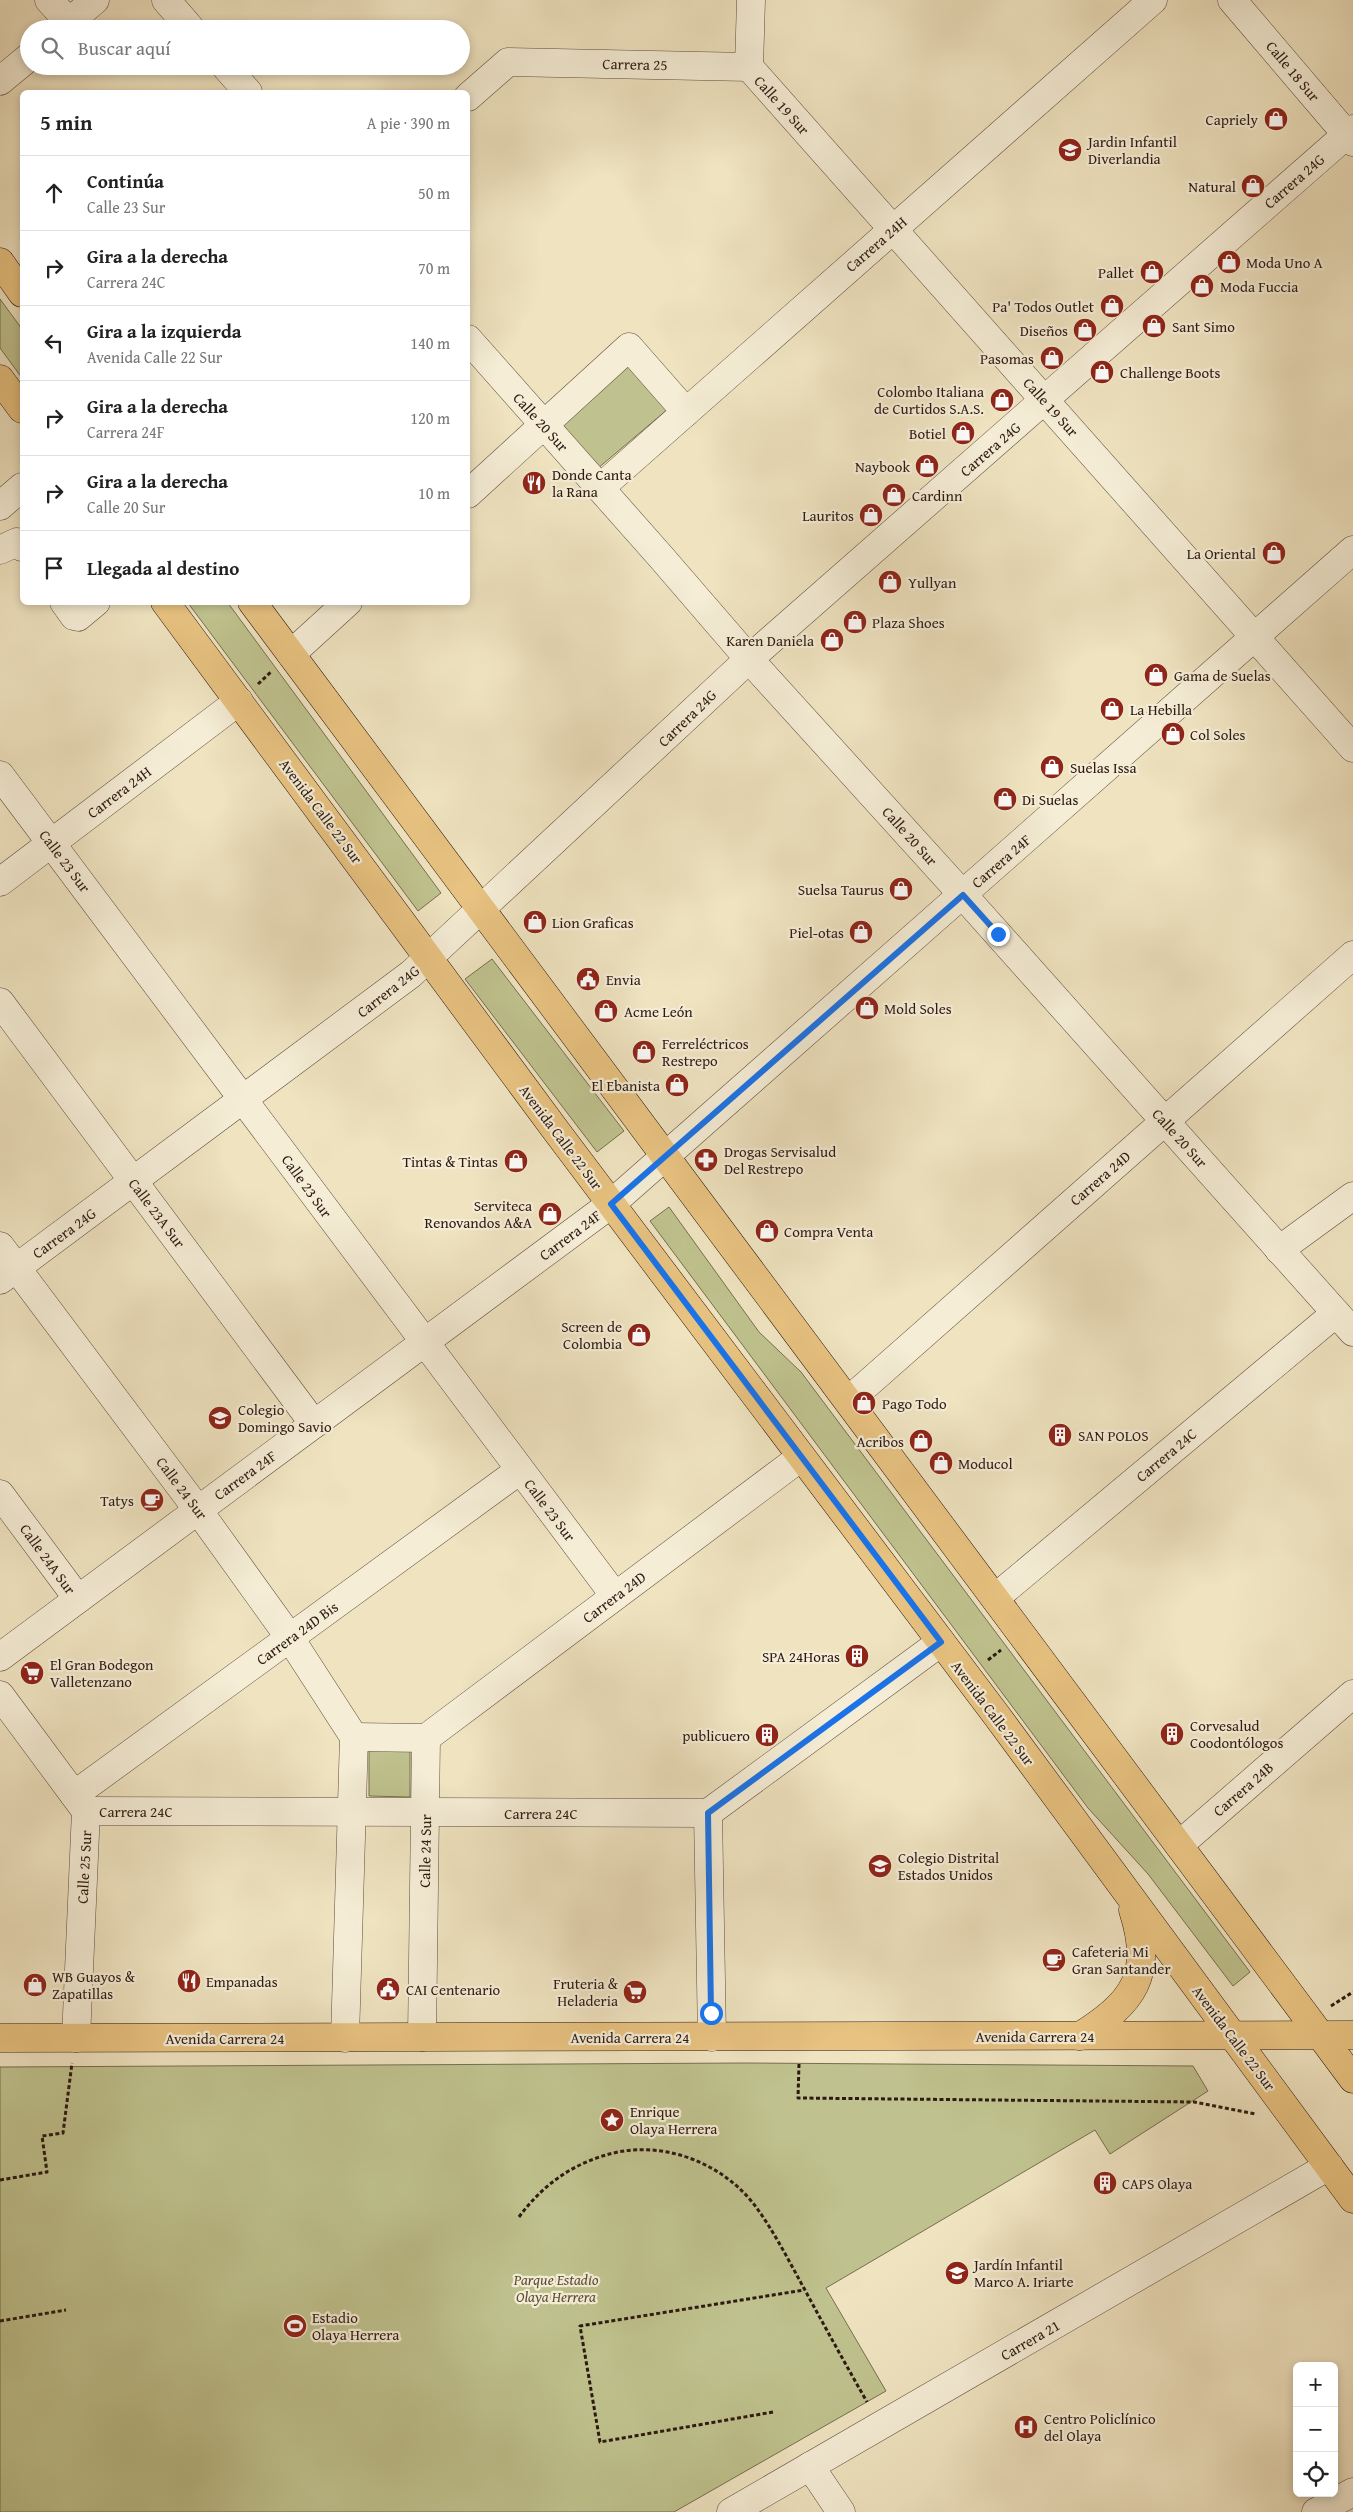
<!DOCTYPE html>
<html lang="es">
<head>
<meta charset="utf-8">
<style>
	body { margin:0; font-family:"Gentium Book Plus",serif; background:#f2f2f2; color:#222 }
	.controls { position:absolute; right:15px; bottom:15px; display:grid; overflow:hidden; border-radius:8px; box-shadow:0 2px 8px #0003 }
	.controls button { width:45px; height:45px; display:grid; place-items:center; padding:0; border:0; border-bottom:1px solid #e0e0e0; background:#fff; color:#222; font:25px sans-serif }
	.stop { position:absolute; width:15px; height:15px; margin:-11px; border:4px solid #1a73e8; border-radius:50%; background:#fff }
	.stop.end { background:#1a73e8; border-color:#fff; box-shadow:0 1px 5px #0008 }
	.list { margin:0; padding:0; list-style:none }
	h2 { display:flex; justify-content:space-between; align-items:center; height:65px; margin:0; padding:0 20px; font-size:21px }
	h2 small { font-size:16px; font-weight:400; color:#767676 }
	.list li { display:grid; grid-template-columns:32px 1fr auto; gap:15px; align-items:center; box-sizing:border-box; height:75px; padding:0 20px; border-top:1px solid #e0e0e0 }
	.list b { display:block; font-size:19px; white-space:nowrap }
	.list p { margin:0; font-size:16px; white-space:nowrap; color:#767676 }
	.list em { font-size:16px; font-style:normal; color:#767676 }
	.icon { flex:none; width:28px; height:28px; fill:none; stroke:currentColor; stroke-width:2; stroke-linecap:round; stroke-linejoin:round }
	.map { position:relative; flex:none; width:1353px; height:2512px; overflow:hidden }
	.search { position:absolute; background:#fff; box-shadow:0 2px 8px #0003; left:20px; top:20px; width:450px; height:55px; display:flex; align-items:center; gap:12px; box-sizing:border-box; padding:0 18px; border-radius:28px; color:#767676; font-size:19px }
	.panel { position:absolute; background:#fff; box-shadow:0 2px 8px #0003; left:20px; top:90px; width:450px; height:515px; border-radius:8px }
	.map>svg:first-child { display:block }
</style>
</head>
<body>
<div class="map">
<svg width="1353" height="2512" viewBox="0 0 1353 2512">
	<rect width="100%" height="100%" fill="#efe3c0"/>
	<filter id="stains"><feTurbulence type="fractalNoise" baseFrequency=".004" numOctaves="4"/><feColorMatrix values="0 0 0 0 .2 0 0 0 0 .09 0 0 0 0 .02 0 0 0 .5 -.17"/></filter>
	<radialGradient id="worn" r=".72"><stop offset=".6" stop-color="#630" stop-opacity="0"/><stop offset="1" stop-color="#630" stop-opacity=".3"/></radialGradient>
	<!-- green -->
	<g fill="#bfc28e" stroke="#766e50">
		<polygon points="0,299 22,329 22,378 0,348"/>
		<polygon points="628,363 668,409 597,469 558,423"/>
		<polygon points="188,603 228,603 441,893 418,911"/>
		<polygon points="492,959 624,1131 597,1152 465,979"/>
		<polygon points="669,1207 759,1332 801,1372 1250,1972 1233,1986 1148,1874 1088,1808 650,1221"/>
		<polygon points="369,1750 410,1751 410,1797 369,1796"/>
		<polygon points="745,2063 1193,2066 1208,2091 1110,2154 1095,2130 826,2288 886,2391 674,2512 0,2512 0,2067"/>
	</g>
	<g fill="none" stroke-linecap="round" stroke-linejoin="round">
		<!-- minor casing -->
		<g stroke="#5e4c3e" stroke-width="29">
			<g id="minor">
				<polyline points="49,0 69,22"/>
				<polyline points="166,0 191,29"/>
				<polyline points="1232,0 1353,142"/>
				<polyline points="61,29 95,0"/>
				<polyline points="225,66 248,92"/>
				<polyline points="749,67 1353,748"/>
				<polyline points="749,67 751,0"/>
				<polyline points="0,81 29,57"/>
				<polyline points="468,97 508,62 749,67"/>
				<polyline points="468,339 661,557 749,659 963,895 1353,1332"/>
				<polyline points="600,488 1153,0"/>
				<polyline points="468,494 629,347 686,412"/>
				<polyline points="0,506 22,487"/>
				<polyline points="0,550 17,542 22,547"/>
				<polyline points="64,602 74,616 78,617 96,602"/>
				<polyline points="291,654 348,602"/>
				<polyline points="0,775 615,1596"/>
				<polyline points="0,882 239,701"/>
				<polyline points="0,1002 314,1424"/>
				<polyline points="0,1246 198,1510 290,1638 354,1737 345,2038"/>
				<polyline points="1279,1250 1353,1196"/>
				<polyline points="0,1280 411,974 749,659 1353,129"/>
				<polyline points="848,1401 1353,955"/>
				<polyline points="0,1494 78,1599"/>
				<polyline points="995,1598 1336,1313"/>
				<polyline points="0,1657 611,1204 1353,550"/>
				<polyline points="0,1695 86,1811 76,2038"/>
				<polyline points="354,1737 426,1738"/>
				<polyline points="426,1738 801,1457"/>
				<polyline points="74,1795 520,1470"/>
				<polyline points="86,1811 708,1813 941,1642"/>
				<polyline points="708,1813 712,2037"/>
				<polyline points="1179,1845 1353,1694"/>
				<polyline points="422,2037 426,1738"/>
				<polyline points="810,2466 841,2512"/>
				<polyline points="731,2512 1329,2166"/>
				<polyline points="1316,2512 1353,2492"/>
			</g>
		</g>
		<!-- major casing -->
		<g stroke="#2d1912" stroke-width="29">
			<g id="major">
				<polyline points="0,262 22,293"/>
				<polyline points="0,379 22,409"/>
				<polyline points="165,602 557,1132 997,1716 1353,2199"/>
				<polyline points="252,602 1353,2079"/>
				<path d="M1080,2036C1134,2002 1154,1975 1133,1910"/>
				<polyline points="0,2038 1353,2035"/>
			</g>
		</g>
		<!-- path -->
		<g stroke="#2d1912" stroke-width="3" stroke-dasharray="4 2.5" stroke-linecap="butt">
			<polyline points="258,684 272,671"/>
			<polyline points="988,1660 1001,1650"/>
			<polyline points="1331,2006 1353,1992"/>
			<polyline points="799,2064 798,2098 1194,2102 1256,2114"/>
			<polyline points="0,2180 47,2172 42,2136 63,2133 72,2063"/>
			<path d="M519,2217C544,2183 576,2161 618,2152C669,2142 725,2165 756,2207C775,2233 790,2263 806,2292C826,2329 846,2365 867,2402"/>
			<polyline points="0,2321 66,2310"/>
			<polyline points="773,2412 600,2442 580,2326 804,2290"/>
		</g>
		<!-- minor -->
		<use href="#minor" stroke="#f5edd6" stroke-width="28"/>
		<!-- major -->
		<use href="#major" stroke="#e8c280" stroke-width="28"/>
	</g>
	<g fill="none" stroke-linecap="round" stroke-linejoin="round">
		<!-- route -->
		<polyline stroke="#1a73e8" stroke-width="6" points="711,2013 708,1813 941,1642 611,1204 963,895 998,934"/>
	</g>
	<!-- icons -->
	<defs>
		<g id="shop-disc" transform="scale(1.25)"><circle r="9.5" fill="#8f2418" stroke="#f5edd6"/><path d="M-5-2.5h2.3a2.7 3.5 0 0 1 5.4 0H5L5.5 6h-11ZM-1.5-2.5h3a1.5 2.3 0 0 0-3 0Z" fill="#fff"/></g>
		<g id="school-disc" transform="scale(1.25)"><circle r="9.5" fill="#8f2418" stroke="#f5edd6"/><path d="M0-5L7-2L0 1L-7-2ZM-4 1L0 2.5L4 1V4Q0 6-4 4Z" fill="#fff"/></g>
		<g id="restaurant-disc" transform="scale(1.25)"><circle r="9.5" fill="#8f2418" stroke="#f5edd6"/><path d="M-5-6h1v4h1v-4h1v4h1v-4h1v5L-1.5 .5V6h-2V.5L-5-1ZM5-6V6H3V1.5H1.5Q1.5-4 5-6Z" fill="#fff"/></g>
		<g id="civic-disc" transform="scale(1.25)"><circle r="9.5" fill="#8f2418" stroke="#f5edd6"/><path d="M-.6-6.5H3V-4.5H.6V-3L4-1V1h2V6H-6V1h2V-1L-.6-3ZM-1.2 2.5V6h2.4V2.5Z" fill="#fff"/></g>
		<g id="pharmacy-disc" transform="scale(1.25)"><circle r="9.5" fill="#8f2418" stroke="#f5edd6"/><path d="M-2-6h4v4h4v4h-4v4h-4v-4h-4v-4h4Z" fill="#fff"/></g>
		<g id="building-disc" transform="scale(1.25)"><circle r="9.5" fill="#8f2418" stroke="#f5edd6"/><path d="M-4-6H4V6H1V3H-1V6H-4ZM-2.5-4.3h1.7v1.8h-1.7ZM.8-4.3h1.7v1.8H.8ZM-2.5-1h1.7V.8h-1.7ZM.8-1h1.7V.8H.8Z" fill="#fff"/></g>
		<g id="cafe-disc" transform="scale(1.25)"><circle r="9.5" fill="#8f2418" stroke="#f5edd6"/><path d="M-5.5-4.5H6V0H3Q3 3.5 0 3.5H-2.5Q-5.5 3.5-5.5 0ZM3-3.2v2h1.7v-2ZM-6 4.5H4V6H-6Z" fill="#fff"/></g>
		<g id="supermarket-disc" transform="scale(1.25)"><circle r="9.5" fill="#8f2418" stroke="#f5edd6"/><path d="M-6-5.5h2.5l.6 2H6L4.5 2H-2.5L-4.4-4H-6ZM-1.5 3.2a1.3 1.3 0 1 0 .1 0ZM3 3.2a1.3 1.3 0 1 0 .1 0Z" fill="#fff"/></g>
		<g id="sight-disc" transform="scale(1.25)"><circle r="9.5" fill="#8f2418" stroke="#f5edd6"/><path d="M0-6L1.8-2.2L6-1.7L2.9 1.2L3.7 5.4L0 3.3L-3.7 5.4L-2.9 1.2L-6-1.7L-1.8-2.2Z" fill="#fff"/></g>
		<g id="stadium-disc" transform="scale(1.25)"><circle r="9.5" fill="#8f2418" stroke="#f5edd6"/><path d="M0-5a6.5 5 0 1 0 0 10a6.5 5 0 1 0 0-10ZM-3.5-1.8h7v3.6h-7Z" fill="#fff"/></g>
		<g id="hospital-disc" transform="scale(1.25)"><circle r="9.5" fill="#8f2418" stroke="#f5edd6"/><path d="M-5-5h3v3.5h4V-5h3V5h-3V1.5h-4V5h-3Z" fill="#fff"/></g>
	</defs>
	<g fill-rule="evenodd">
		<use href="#shop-disc" x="1276" y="119"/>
		<use href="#school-disc" x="1070" y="150"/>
		<use href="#shop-disc" x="1253" y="186"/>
		<use href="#shop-disc" x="1229" y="262"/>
		<use href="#shop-disc" x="1152" y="272"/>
		<use href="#shop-disc" x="1202" y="286"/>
		<use href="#shop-disc" x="1112" y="306"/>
		<use href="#shop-disc" x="1154" y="326"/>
		<use href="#shop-disc" x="1085" y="330"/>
		<use href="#shop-disc" x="1052" y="358"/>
		<use href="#shop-disc" x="1102" y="372"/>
		<use href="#shop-disc" x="1002" y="400"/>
		<use href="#shop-disc" x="963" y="433"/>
		<use href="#shop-disc" x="927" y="466"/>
		<use href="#restaurant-disc" x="534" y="483"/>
		<use href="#shop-disc" x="894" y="495"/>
		<use href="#shop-disc" x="871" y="515"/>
		<use href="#shop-disc" x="1274" y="553"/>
		<use href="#shop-disc" x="890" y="582"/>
		<use href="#shop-disc" x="855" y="622"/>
		<use href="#shop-disc" x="832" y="640"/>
		<use href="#shop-disc" x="1156" y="675"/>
		<use href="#shop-disc" x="1112" y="709"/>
		<use href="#shop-disc" x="1173" y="734"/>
		<use href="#shop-disc" x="1052" y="767"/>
		<use href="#shop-disc" x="1005" y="799"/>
		<use href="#shop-disc" x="901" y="889"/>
		<use href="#shop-disc" x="535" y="922"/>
		<use href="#shop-disc" x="861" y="932"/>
		<use href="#civic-disc" x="588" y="979"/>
		<use href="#shop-disc" x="867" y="1008"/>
		<use href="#shop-disc" x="606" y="1011"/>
		<use href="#shop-disc" x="644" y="1052"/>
		<use href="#shop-disc" x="677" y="1085"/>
		<use href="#pharmacy-disc" x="706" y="1160"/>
		<use href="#shop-disc" x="516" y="1161"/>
		<use href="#shop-disc" x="550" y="1214"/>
		<use href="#shop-disc" x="767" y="1231"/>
		<use href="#shop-disc" x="639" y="1335"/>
		<use href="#shop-disc" x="864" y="1403"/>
		<use href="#school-disc" x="220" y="1418"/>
		<use href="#building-disc" x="1060" y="1435"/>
		<use href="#shop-disc" x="921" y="1441"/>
		<use href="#shop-disc" x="941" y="1463"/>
		<use href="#cafe-disc" x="152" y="1500"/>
		<use href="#building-disc" x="857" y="1656"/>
		<use href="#supermarket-disc" x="32" y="1673"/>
		<use href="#building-disc" x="1172" y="1734"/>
		<use href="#building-disc" x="767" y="1735"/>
		<use href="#school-disc" x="880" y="1866"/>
		<use href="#cafe-disc" x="1054" y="1960"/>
		<use href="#restaurant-disc" x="189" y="1981"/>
		<use href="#shop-disc" x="35" y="1985"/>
		<use href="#civic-disc" x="388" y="1989"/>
		<use href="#supermarket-disc" x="635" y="1992"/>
		<use href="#sight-disc" x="612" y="2120"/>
		<use href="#building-disc" x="1105" y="2183"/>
		<use href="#school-disc" x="957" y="2273"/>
		<use href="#stadium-disc" x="295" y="2326"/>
		<use href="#hospital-disc" x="1026" y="2427"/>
	</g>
	<g text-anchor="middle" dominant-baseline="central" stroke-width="4.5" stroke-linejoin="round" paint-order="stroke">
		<!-- street labels -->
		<g font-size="15" fill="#2d1912" stroke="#f5edd6">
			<text transform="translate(635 64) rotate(1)">Carrera 25</text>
			<text transform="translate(1293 71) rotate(50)">Calle 18 Sur</text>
			<text transform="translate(782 105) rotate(48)">Calle 19 Sur</text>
			<text transform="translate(1294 181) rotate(-41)">Carrera 24G</text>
			<text transform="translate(876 244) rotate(-41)">Carrera 24H</text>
			<text transform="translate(1051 407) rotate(48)">Calle 19 Sur</text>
			<text transform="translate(541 422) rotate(48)">Calle 20 Sur</text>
			<text transform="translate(990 449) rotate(-41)">Carrera 24G</text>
			<text transform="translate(687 718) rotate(-44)">Carrera 24G</text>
			<text transform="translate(119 792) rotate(-37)">Carrera 24H</text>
			<text transform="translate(321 811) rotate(53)">Avenida Calle 22 Sur</text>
			<text transform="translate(910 836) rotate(48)">Calle 20 Sur</text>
			<text transform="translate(65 861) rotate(53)">Calle 23 Sur</text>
			<text transform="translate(1001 861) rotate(-41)">Carrera 24F</text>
			<text transform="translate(388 991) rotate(-38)">Carrera 24G</text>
			<text transform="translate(561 1137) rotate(53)">Avenida Calle 22 Sur</text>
			<text transform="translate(1180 1138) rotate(48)">Calle 20 Sur</text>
			<text transform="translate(1100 1178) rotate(-41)">Carrera 24D</text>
			<text transform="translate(307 1186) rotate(54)">Calle 23 Sur</text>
			<text transform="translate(157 1213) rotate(53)">Calle 23A Sur</text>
			<text transform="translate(64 1233) rotate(-36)">Carrera 24G</text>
			<text transform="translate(570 1235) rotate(-37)">Carrera 24F</text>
			<text transform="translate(1166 1455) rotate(-40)">Carrera 24C</text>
			<text transform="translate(245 1475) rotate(-36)">Carrera 24F</text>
			<text transform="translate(182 1488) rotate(53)">Calle 24 Sur</text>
			<text transform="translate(550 1510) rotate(53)">Calle 23 Sur</text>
			<text transform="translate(48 1559) rotate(54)">Calle 24A Sur</text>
			<text transform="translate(614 1597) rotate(-37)">Carrera 24D</text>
			<text transform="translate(297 1633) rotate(-36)">Carrera 24D Bis</text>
			<text transform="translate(993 1713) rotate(53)">Avenida Calle 22 Sur</text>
			<text transform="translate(1243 1789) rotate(-41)">Carrera 24B</text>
			<text x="136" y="1811">Carrera 24C</text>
			<text x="541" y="1813">Carrera 24C</text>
			<text transform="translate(425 1851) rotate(-89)">Calle 24 Sur</text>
			<text transform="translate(84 1867) rotate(-87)">Calle 25 Sur</text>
			<text x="1035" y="2036">Avenida Carrera 24</text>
			<text x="630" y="2037">Avenida Carrera 24</text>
			<text x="225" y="2038">Avenida Carrera 24</text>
			<text transform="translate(1234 2038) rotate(53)">Avenida Calle 22 Sur</text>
			<text transform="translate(1030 2340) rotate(-30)">Carrera 21</text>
		</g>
		<!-- poi labels -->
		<g font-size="15" fill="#2d1912" stroke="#f5edd6" text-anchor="start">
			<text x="1258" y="119" text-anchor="end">Capriely</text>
			<text x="1088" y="141">Jardin Infantil<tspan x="1088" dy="17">Diverlandia</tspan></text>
			<text x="1236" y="186" text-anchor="end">Natural</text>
			<text x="1246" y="262">Moda Uno A</text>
			<text x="1134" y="272" text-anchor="end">Pallet</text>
			<text x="1220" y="286">Moda Fuccia</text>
			<text x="1094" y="306" text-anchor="end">Pa' Todos Outlet</text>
			<text x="1172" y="326">Sant Simo</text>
			<text x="1068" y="330" text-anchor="end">Diseños</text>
			<text x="1034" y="358" text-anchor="end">Pasomas</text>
			<text x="1120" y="372">Challenge Boots</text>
			<text x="984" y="391" text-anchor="end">Colombo Italiana<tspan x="984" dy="17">de Curtidos S.A.S.</tspan></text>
			<text x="946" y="433" text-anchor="end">Botiel</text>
			<text x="910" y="466" text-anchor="end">Naybook</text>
			<text x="552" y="474">Donde Canta<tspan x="552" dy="17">la Rana</tspan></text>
			<text x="912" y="495">Cardinn</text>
			<text x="854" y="515" text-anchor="end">Lauritos</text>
			<text x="1256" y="553" text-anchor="end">La Oriental</text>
			<text x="908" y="582">Yullyan</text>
			<text x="872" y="622">Plaza Shoes</text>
			<text x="814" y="640" text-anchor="end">Karen Daniela</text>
			<text x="1174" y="675">Gama de Suelas</text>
			<text x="1130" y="709">La Hebilla</text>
			<text x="1190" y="734">Col Soles</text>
			<text x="1070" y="767">Suelas Issa</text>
			<text x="1022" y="799">Di Suelas</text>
			<text x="884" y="889" text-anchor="end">Suelsa Taurus</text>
			<text x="552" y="922">Lion Graficas</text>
			<text x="844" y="932" text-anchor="end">Piel-otas</text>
			<text x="606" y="979">Envia</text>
			<text x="884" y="1008">Mold Soles</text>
			<text x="624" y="1011">Acme León</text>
			<text x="662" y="1043">Ferreléctricos<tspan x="662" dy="17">Restrepo</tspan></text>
			<text x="660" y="1085" text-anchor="end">El Ebanista</text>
			<text x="724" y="1151">Drogas Servisalud<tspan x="724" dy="17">Del Restrepo</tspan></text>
			<text x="498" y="1161" text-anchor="end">Tintas &amp; Tintas</text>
			<text x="532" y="1205" text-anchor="end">Serviteca<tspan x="532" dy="17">Renovandos A&amp;A</tspan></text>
			<text x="784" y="1231">Compra Venta</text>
			<text x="622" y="1326" text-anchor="end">Screen de<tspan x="622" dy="17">Colombia</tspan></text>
			<text x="882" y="1403">Pago Todo</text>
			<text x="238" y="1409">Colegio<tspan x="238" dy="17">Domingo Savio</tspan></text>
			<text x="1078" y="1435">SAN POLOS</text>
			<text x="904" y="1441" text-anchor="end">Acribos</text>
			<text x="958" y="1463">Moducol</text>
			<text x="134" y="1500" text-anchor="end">Tatys</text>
			<text x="840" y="1656" text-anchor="end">SPA 24Horas</text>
			<text x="50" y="1664">El Gran Bodegon<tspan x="50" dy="17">Valletenzano</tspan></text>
			<text x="1190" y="1725">Corvesalud<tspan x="1190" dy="17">Coodontólogos</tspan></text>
			<text x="750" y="1735" text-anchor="end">publicuero</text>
			<text x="898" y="1857">Colegio Distrital<tspan x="898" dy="17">Estados Unidos</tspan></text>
			<text x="1072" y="1951">Cafeteria Mi<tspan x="1072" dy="17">Gran Santander</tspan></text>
			<text x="52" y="1976">WB Guayos &amp;<tspan x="52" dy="17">Zapatillas</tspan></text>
			<text x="206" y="1981">Empanadas</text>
			<text x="618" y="1983" text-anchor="end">Fruteria &amp;<tspan x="618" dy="17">Heladeria</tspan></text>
			<text x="406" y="1989">CAI Centenario</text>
			<text x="630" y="2111">Enrique<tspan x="630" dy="17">Olaya Herrera</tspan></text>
			<text x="1122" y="2183">CAPS Olaya</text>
			<text x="974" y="2264">Jardín Infantil<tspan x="974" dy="17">Marco A. Iriarte</tspan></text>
			<text x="312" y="2317">Estadio<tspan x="312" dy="17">Olaya Herrera</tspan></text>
			<text x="1044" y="2418">Centro Policlínico<tspan x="1044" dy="17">del Olaya</tspan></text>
		</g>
		<!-- park labels -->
		<g font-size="15" font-style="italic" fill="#594c37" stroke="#f5edd6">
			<text x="556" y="2279">Parque Estadio<tspan x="556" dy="17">Olaya Herrera</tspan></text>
		</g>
	</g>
	<rect width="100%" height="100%" filter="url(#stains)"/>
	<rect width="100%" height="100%" fill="url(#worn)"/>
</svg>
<div class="controls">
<button>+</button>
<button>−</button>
<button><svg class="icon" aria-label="locate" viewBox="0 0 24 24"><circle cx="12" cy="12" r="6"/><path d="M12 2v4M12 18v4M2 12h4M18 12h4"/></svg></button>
</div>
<div class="stop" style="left:711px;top:2013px"></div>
<div class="stop end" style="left:998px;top:934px"></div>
<div class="search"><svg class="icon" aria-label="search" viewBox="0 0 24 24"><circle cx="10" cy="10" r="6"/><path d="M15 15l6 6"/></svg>Buscar aquí</div>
<section class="panel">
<h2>5 min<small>A pie · 390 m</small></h2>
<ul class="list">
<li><svg class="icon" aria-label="ahead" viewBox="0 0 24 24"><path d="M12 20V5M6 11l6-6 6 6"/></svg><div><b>Continúa</b><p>Calle 23 Sur</p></div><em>50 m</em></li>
<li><svg class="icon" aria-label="right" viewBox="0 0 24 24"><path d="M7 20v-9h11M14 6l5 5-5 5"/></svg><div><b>Gira a la derecha</b><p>Carrera 24C</p></div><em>70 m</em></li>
<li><svg class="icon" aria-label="left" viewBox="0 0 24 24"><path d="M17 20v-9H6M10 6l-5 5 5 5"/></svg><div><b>Gira a la izquierda</b><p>Avenida Calle 22 Sur</p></div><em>140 m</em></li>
<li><svg class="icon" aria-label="right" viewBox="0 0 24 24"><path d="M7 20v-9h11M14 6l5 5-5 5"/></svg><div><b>Gira a la derecha</b><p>Carrera 24F</p></div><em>120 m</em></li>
<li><svg class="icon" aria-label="right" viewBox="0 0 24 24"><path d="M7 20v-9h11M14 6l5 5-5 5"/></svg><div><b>Gira a la derecha</b><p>Calle 20 Sur</p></div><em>10 m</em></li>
<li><svg class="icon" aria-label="arrive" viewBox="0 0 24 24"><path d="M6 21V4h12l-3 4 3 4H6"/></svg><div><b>Llegada al destino</b></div></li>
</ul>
</section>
</div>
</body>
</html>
